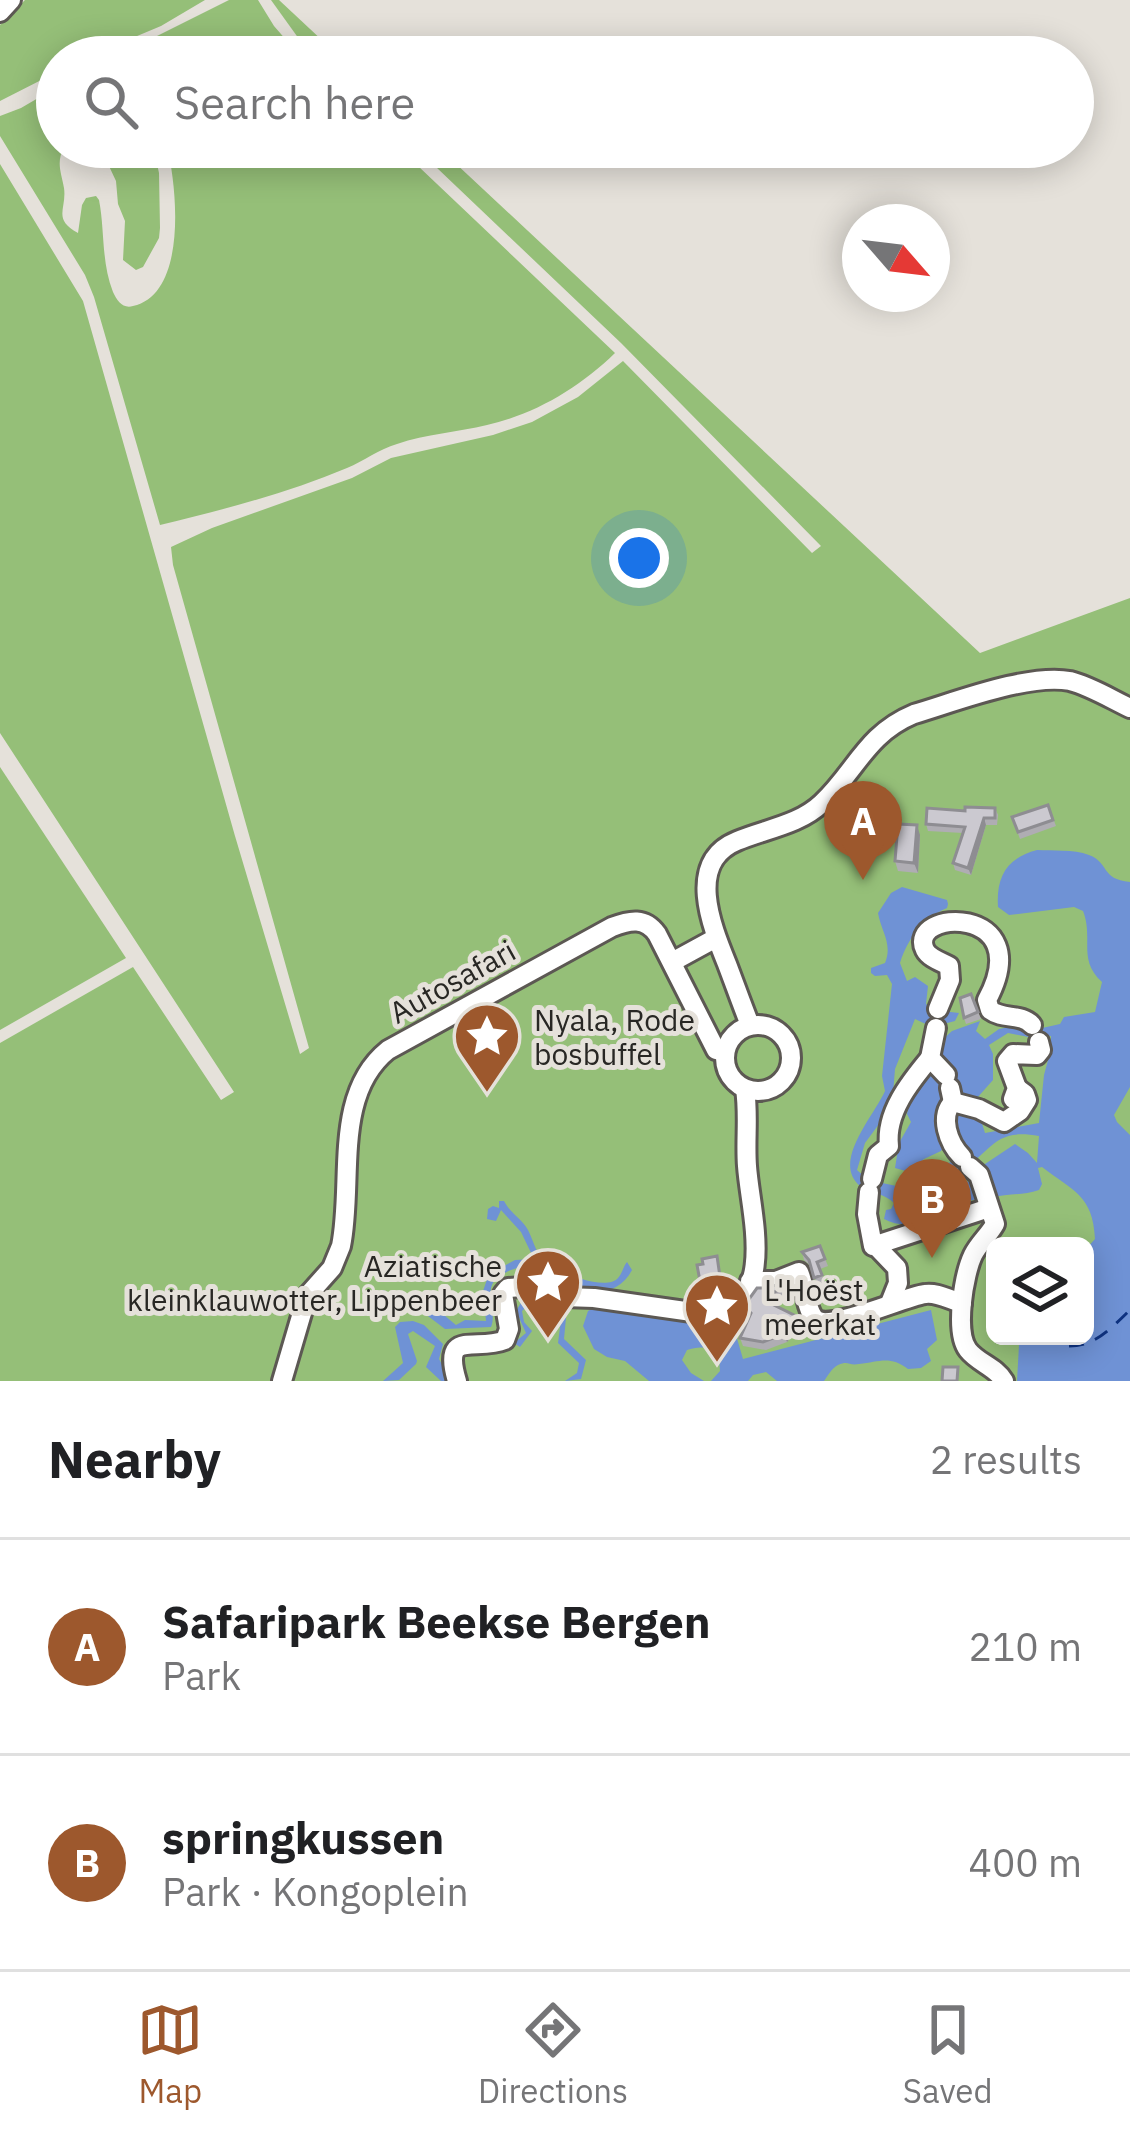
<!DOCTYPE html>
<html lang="en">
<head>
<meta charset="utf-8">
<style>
	body { margin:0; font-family:"IBM Plex Sans",sans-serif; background:#f6f6f6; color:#202124 }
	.controls { position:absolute; right:36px; bottom:36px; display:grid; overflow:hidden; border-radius:18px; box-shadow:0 6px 30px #0003 }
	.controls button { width:108px; height:108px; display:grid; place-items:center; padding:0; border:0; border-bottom:3px solid #e0e0e0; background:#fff; color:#202124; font:60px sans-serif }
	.compass { position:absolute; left:842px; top:204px; width:108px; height:108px; border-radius:50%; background:#fff; box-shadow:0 6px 30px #0003; rotate:118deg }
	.you { position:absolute; left:639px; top:558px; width:42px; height:42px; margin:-30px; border:9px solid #fff; border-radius:50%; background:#1a73e8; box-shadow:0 0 0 18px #1a73e833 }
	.badge { display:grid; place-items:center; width:78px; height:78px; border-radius:50%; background:#9d582d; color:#fff; font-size:39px; font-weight:700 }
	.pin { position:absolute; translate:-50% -99px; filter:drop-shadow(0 3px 6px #0008) }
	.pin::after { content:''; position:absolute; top:63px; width:42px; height:36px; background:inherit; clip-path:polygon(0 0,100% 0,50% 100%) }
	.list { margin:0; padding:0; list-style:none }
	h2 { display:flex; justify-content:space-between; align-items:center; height:156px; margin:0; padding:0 48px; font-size:51px }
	h2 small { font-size:39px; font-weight:400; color:#757577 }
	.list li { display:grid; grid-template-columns:78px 1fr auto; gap:36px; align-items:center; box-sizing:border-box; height:216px; padding:0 48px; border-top:3px solid #e0e0e0 }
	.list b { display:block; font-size:45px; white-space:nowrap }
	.list p { margin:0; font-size:39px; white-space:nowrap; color:#757577 }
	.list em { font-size:39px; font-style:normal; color:#757577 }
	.icon { flex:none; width:66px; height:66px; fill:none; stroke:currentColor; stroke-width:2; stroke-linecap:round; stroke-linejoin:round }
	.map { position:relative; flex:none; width:1130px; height:1381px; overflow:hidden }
	.search { position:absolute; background:#fff; box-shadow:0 6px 30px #0003; left:36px; right:36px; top:36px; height:132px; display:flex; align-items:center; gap:30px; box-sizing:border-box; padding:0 42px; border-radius:66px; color:#757577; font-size:45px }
	.sheet { height:588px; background:#fff }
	nav { display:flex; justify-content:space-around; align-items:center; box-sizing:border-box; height:168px; border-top:3px solid #e0e0e0; background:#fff; font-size:33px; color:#757577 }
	nav a { display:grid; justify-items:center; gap:6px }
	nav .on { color:#9d582d }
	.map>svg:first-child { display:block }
</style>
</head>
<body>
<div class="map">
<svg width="1130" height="1381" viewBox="0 0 1130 1381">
	<rect width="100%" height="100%" fill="#e5e1da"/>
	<!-- green -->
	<g fill="#95bf78" fill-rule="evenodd">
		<polygon points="25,0 205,0 161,26 87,57 57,57 57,72 0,101 0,25"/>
		<polygon points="229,0 258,0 274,26 301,57 115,57"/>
		<polygon points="271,0 279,0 340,57 318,57 299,39"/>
		<path d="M57,87V147H64C56,163 61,171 64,188C67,209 52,219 78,233L82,205L86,198L96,196L99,200C105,231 101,261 113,292C117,301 123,309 133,306C188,294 177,186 167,147H398L615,353C580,387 536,414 487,425C458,432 426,434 397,444C379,449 364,461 347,468C288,493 222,510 160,525L94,297L85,275L0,136V116L21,108Z"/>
		<polygon points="100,147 154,147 154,150 159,173 160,228 159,238 143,267 136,270 123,260 125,221 118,204 116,181"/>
		<path d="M415,147H438L980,653L1130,598V1381H0V1043L133,967L221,1100L234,1092L0,733V164L83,301L235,836L300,1054L309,1048L173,565L171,547L212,528L352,478L391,458L493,435L532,422L578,397L623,361L812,553L821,546L621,343ZM995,1246H1085V1336H995Z"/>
		<polygon points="0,767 126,958 0,1030"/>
	</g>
	<!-- water -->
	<g fill="#6f92d5">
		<path d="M1037,850C1053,851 1073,849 1089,855C1110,863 1100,879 1130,882V1087L1114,1115L1117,1122L1130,1135V1381H1017L1019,1345L1022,1336H1085V1250L1095,1239C1093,1195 1073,1191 1042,1167L1038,1168L1042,1184L1039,1190C1022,1196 1008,1193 990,1198L981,1171L982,1166L1015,1144L1028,1153L1037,1163L1039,1136C990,1127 993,1155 958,1170L961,1179L974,1184L977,1199C971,1201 964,1201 958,1202C931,1208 918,1236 884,1219L886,1210L891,1209L894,1203C884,1193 871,1194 860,1186C831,1162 874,1116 885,1091L882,1076L892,984L887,975L875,976L871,973V968L885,963C893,944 881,931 878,913L891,893L902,887L947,900L948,904L947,908C923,918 908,938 900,963L907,981L915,977L928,986L926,1004L934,1010L959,1013L955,1021L932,1027L915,1019L895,1069L893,1094L885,1116L865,1143L857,1170L868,1180L906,1188L903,1199L906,1203L928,1204L946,1196V1191L941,1186L917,1185L915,1178C931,1163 958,1166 971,1149L959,1141L950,1110L980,1117L985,1133L1039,1123L1044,1075L1051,1049V1036L1033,1038L1008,1033L989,1045L993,1054V1080L977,1098L970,1101L944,1089L941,1105L946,1143L941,1151L924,1159L909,1172L895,1168L899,1143L911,1122L907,1114C914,1078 922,1078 952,1069L940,1055V1042L952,1031L980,1021L976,1031L985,1039L999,1029L1015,1026L1029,1031L1060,1024L1064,1017L1095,1012L1102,982C1077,959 1094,939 1083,911L1074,907L1009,915L998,907C996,876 1007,858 1037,850Z"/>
		<path d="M499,1201H504C510,1213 522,1219 528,1230C534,1242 536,1255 547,1263C558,1272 606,1292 618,1278C622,1274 623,1267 627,1262L632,1270C620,1293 597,1296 573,1288C549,1281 538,1259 511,1270C506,1272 498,1276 494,1281C485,1294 497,1313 491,1327L445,1329L424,1313L387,1301L380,1295L383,1290L408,1301L433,1306L456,1325L465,1320L486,1321L483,1291L489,1274L515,1260L534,1259L521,1232L501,1210L496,1221L487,1219L488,1209L493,1206L499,1208Z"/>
		<polygon points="540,1295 552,1303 554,1310 559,1309 566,1318 564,1339 586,1360 581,1379 565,1381 577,1373 579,1363 558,1343 561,1320 557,1315 550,1317 547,1306 539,1300 531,1302 522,1311 524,1322 532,1331 520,1347 514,1343 526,1333 516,1311 525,1296"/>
		<path d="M594,1308L703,1319L736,1335L743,1359L931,1310L937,1340L927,1349L931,1361L921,1368L908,1369C890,1355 879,1362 859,1364C848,1366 849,1360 838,1365C831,1369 829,1374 824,1381H777L766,1372L753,1375L748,1381H711L720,1371L719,1357C710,1346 700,1346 687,1350L682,1360L691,1373L704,1381H649L625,1361L607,1357L594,1349L583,1326L588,1311Z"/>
		<polygon points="413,1321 424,1325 443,1344 439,1359 451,1381 441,1381 426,1367 435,1346 413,1331 408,1334 417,1361 416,1364 399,1380 383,1381 403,1363 395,1327 400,1322"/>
	</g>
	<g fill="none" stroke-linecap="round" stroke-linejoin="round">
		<!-- ferry -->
		<path stroke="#0e3280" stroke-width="3" stroke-dasharray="15 12" stroke-linecap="butt" d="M1069,1346C1096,1346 1111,1328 1130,1310"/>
		<!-- minor casing -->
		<g stroke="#5c5853" stroke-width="24">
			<g id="minor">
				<polyline points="0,12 11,0"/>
				<polyline points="672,962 716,938"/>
				<path d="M938,1009L950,980L949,966C942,962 929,958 925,950C905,909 1039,903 987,1000L990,1010C1003,1020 1021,1013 1032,1025"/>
				<circle cx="758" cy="1058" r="33"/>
				<path d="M750,1025C742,1005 735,985 727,964C712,927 685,862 737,841C765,829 799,825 822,803C856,771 866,734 914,714C955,702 1029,673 1070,681C1090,686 1111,699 1130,708"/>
				<polyline points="936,1028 930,1058 946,1075"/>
				<polyline points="950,1088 953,1102 979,1109 1004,1122 1020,1111 1027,1100 1025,1094 1017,1088"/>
				<polyline points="1013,1099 1017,1088 1007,1061 1013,1054 1037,1055 1041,1050 1039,1042"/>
				<path d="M953,1102C939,1116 948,1143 962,1157"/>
				<path d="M970,1167L979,1175L995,1224C989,1235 979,1243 973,1255C964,1274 954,1332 968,1350C978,1363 996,1367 1004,1381"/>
				<path d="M872,1179L878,1155L889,1146C885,1113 910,1082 930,1058"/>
				<polyline points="869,1192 867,1214 873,1246 989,1208"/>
				<polyline points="875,1245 897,1268 898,1283 890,1303"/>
				<path d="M750,1281H776L799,1272C805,1285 805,1306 814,1318C827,1333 903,1297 925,1294C937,1292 950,1300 962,1303"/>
				<path d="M282,1381L307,1296L332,1268L341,1246C354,1183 332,1095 388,1050L612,927C630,920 645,917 657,934L716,1050L725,1052"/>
				<path d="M457,1381C441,1328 476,1352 505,1340L509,1329L503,1294L508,1288L538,1286L564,1297L594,1298L720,1316C776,1293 750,1211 747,1166C745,1140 749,1115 745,1089"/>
			</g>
		</g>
		<!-- minor -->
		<use href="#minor" stroke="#fff" stroke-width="18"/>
	</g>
	<!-- wall -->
	<g fill="#afadb3">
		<polygon points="1048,805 1056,826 1020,839 1012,817"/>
		<polygon points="995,808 998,815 997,825 986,825 971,875 955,870 953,863 963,833 928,831 926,824 965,811"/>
		<polygon points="920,835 918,873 898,871 895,861"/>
		<polygon points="971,994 981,1019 966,1024 964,1018"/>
		<polygon points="820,1246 828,1266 820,1269 825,1283 817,1285 811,1266 804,1260 802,1252"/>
		<polygon points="717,1256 723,1284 702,1287 700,1281 703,1264"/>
		<polygon points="787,1282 791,1295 777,1300 777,1306 801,1325 787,1342 766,1350 743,1346 740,1338 749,1317 744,1306 766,1288"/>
	</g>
	<!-- shaded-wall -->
	<g fill="#8e8d92">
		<polygon points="984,818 986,825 971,875 968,868"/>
		<polygon points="917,825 920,835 918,873 914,863"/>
		<polygon points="798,1317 801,1325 787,1342 784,1334"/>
	</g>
	<!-- building -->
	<g fill="#cbc9d0" stroke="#8e8d92" stroke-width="3">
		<polygon points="1048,805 1053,820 1018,832 1012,817"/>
		<polygon points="965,807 995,808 995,818 984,818 968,868 953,863 965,827 926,824 927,808 965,811"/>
		<polygon points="898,824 917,825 914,863 895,861"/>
		<polygon points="971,994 978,1012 964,1018 960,998"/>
		<polygon points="820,1246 825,1259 817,1262 822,1275 814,1278 809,1260 802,1252"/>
		<polygon points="717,1256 720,1277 700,1281 697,1265 703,1264 702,1259"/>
		<polygon points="787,1282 788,1286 774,1292 774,1305 798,1317 784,1334 763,1342 740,1338 751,1313 744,1306 757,1288 766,1288"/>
		<polygon points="943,1367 958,1367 957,1381 942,1381"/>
	</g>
	<!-- icons -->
	<defs>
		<g id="sight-pin" transform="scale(3.45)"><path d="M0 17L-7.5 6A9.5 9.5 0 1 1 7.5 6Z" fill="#9d582d" stroke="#e5e1da"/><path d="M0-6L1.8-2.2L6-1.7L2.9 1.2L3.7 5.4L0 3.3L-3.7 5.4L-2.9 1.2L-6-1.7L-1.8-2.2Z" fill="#fff"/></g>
	</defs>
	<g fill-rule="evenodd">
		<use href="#sight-pin" x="487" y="1036"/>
		<use href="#sight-pin" x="548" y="1282"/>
		<use href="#sight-pin" x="717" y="1306"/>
	</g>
	<g text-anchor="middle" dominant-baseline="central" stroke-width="10" stroke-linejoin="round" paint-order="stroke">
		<!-- street labels -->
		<g font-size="30" fill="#282724" stroke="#e5e1da">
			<text transform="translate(452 981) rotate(-29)">Autosafari</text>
		</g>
		<!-- poi labels -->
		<g font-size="30" fill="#282724" stroke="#e5e1da" text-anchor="start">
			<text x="534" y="1019">Nyala, Rode<tspan x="534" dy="34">bosbuffel</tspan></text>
			<text x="502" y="1265" text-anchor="end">Aziatische<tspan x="502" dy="34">kleinklauwotter, Lippenbeer</tspan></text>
			<text x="764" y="1289">L'Hoëst<tspan x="764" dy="34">meerkat</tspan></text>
		</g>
	</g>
</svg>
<div class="controls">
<button><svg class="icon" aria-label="layers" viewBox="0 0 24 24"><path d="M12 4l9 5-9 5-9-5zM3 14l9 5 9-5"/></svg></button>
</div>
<svg class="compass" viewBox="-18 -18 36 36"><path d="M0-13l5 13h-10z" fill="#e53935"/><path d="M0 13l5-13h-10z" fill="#757577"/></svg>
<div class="you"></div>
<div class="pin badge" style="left:863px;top:880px">A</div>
<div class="pin badge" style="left:932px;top:1258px">B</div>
<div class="search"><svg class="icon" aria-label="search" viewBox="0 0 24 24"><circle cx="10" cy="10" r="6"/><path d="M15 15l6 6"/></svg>Search here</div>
</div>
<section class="sheet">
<h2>Nearby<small>2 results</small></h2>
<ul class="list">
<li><span class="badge">A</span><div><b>Safaripark Beekse Bergen</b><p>Park</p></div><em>210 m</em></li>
<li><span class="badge">B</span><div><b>springkussen</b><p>Park · Kongoplein</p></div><em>400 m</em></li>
</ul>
</section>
<nav>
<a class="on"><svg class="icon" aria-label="map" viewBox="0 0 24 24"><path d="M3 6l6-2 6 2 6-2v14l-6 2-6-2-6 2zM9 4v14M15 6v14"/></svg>Map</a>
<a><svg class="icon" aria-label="directions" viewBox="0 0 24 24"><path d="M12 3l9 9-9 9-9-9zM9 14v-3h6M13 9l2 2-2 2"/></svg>Directions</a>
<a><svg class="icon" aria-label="saved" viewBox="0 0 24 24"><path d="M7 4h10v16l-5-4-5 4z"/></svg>Saved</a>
</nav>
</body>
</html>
